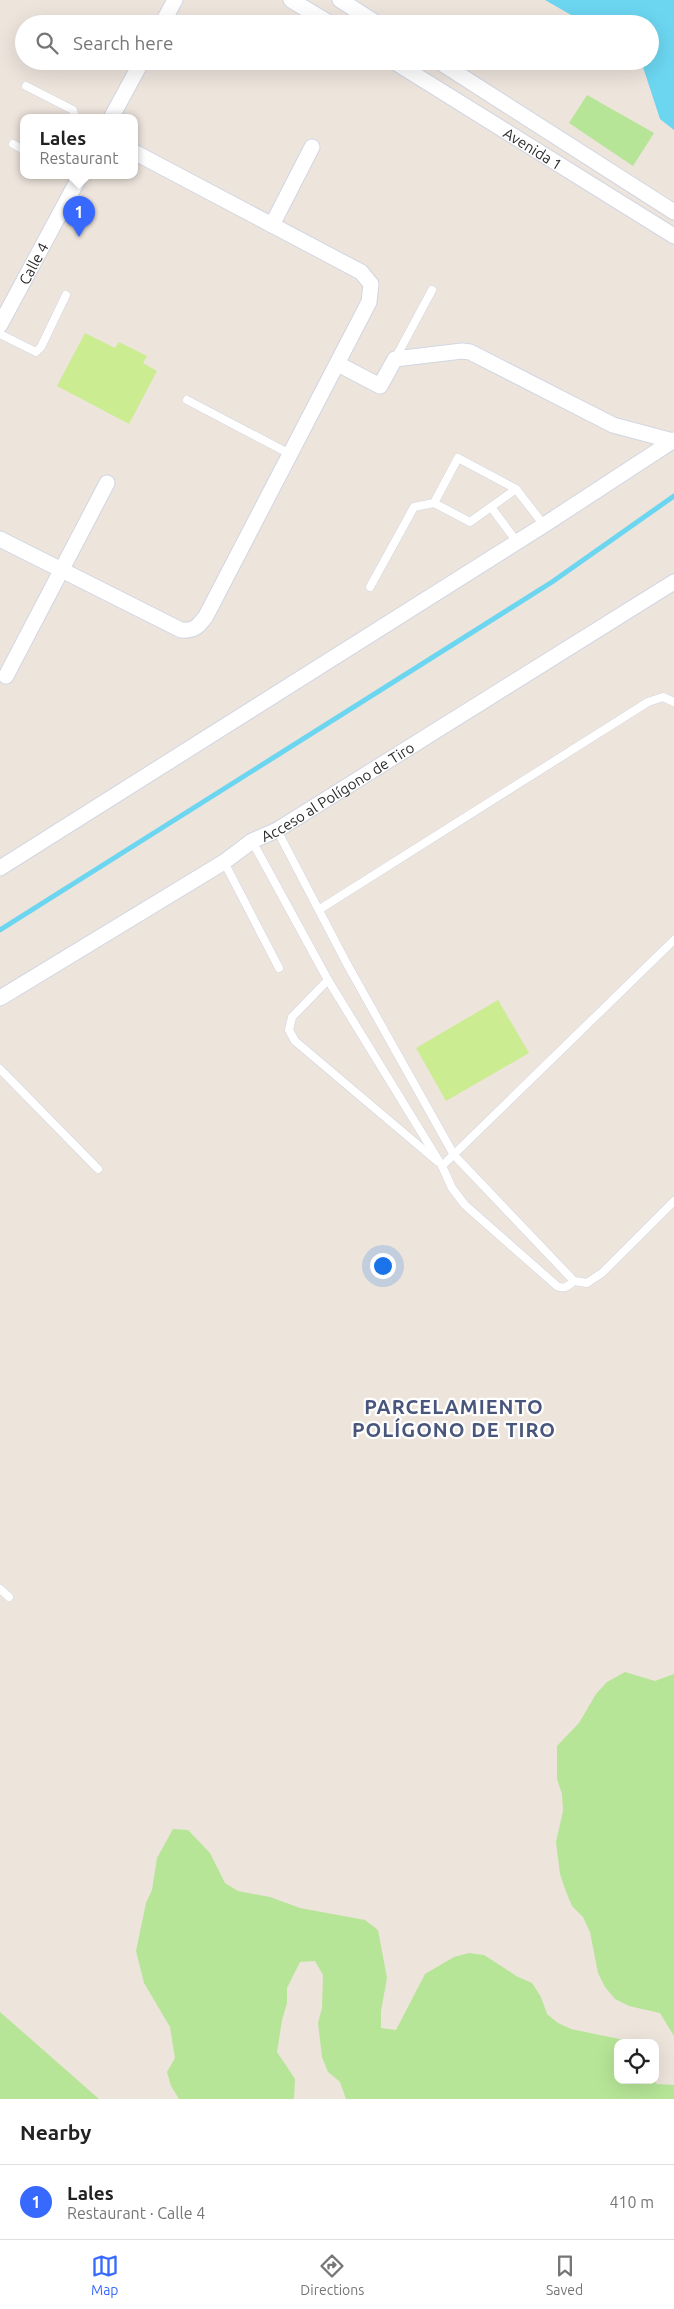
<!DOCTYPE html>
<html lang="en">
<head>
<meta charset="utf-8">
<style>
	body { margin:0; font-family:Ubuntu,sans-serif; background:#f6f6f6; color:#222 }
	.controls { position:absolute; right:15px; bottom:15px; display:grid; overflow:hidden; border-radius:10px; box-shadow:0 5px 20px #0002 }
	.controls button { width:45px; height:45px; display:grid; place-items:center; padding:0; border:0; border-bottom:1px solid #e0e0e0; background:#fff; color:#222; font:25px sans-serif }
	.you { position:absolute; left:382px; top:1265px; width:18px; height:18px; margin:-12px; border:4px solid #fff; border-radius:50%; background:#1a73e8; box-shadow:0 0 0 8px #1a73e833 }
	.badge { display:grid; place-items:center; width:32px; height:32px; border-radius:50%; background:#3869fe; color:#fff; font-size:16px; font-weight:700 }
	.pin { position:absolute; translate:-50% -41px; filter:drop-shadow(0 1px 2px #0008) }
	.pin::after { content:''; position:absolute; top:26px; width:18px; height:15px; background:inherit; clip-path:polygon(0 0,100% 0,50% 100%) }
	.popup { position:absolute; left:20px; top:114px; width:118px; height:65px; box-sizing:border-box; display:grid; place-content:center; border-radius:10px; background:#fff; filter:drop-shadow(0 1px 4px #0005); font-size:16px; white-space:nowrap; color:#767676 }
	.popup b { font-size:19px; color:#222 }
	.popup::after { content:''; position:absolute; left:50%; top:100%; margin-left:-10px; border:10px solid transparent; border-top-color:#fff }
	.list { margin:0; padding:0; list-style:none }
	h2 { display:flex; justify-content:space-between; align-items:center; height:65px; margin:0; padding:0 20px; font-size:21px }
	h2 small { font-size:16px; font-weight:400; color:#767676 }
	.list li { display:grid; grid-template-columns:32px 1fr auto; gap:15px; align-items:center; box-sizing:border-box; height:75px; padding:0 20px; border-top:1px solid #e0e0e0 }
	.list b { display:block; font-size:19px; white-space:nowrap }
	.list p { margin:0; font-size:16px; white-space:nowrap; color:#767676 }
	.list em { font-size:16px; font-style:normal; color:#767676 }
	.icon { flex:none; width:28px; height:28px; fill:none; stroke:currentColor; stroke-width:2; stroke-linecap:round; stroke-linejoin:round }
	.map { position:relative; flex:none; width:674px; height:2099px; overflow:hidden }
	.search { position:absolute; background:#fff; box-shadow:0 5px 20px #0002; left:15px; right:15px; top:15px; height:55px; display:flex; align-items:center; gap:12px; box-sizing:border-box; padding:0 18px; border-radius:28px; color:#767676; font-size:19px }
	.sheet { height:140px; background:#fff }
	nav { display:flex; justify-content:space-around; align-items:center; box-sizing:border-box; height:70px; border-top:1px solid #e0e0e0; background:#fff; font-size:14px; color:#767676 }
	nav a { display:grid; justify-items:center; gap:2px }
	nav .on { color:#3869fe }
	.map>svg:first-child { display:block }
</style>
</head>
<body>
<div class="map">
<svg width="674" height="2099" viewBox="0 0 674 2099">
	<rect width="100%" height="100%" fill="#ede4dc"/>
	<!-- green -->
	<g fill="#b6e597">
		<polygon points="587,95 654,133 633,166 569,123"/>
		<polygon points="625,1672 655,1681 674,1674 674,2036 660,2013 629,2006 615,1999 605,1987 598,1973 590,1932 583,1917 572,1906 565,1889 560,1874 556,1842 563,1811 562,1794 557,1779 557,1746 579,1723 596,1694 607,1682"/>
		<polygon points="173,1829 188,1830 210,1853 225,1883 238,1891 270,1897 300,1908 365,1920 378,1930 387,1978 381,2011 381,2028 396,2030 425,1974 454,1957 469,1953 484,1955 518,1977 532,1983 541,1997 547,2014 558,2023 571,2029 634,2042 618,2043 618,2080 654,2080 657,2084 674,2085 674,2099 346,2099 340,2082 328,2072 322,2057 318,2023 322,2008 323,1975 315,1961 300,1962 287,1988 287,2003 282,2020 277,2052 295,2079 294,2099 179,2099 171,2086 167,2072 175,2058 170,2027 144,1983 136,1951 146,1903 152,1890 157,1858"/>
		<polygon points="0,2012 99,2099 0,2099"/>
	</g>
	<!-- pitch -->
	<g fill="#ccec92">
		<polygon points="85,333 115,348 119,342 147,356 143,363 157,371 129,424 57,386"/>
		<polygon points="498,1000 529,1053 446,1101 416,1048"/>
	</g>
	<!-- water -->
	<polygon fill="#6cd6f1" points="545,0 674,0 674,130 660,119 641,61 650,61 650,24 587,24"/>
	<g fill="none" stroke-linecap="round" stroke-linejoin="round">
		<!-- stream -->
		<polyline stroke="#6cd6f1" stroke-width="5" points="0,930 552,582 674,496"/>
		<!-- lane casing -->
		<g stroke="#d1d6e3" stroke-width="9">
			<g id="lane">
				<polyline points="26,86 73,110 75,118"/>
				<polyline points="13,144 24,150"/>
				<polyline points="0,334 36,352 41,347 66,295"/>
				<polyline points="395,359 432,290"/>
				<polyline points="187,400 290,454"/>
				<polyline points="434,503 470,522 516,489"/>
				<polyline points="491,507 517,542"/>
				<polyline points="370,587 414,507 434,503 458,458 516,489 544,525"/>
				<polyline points="277,830 347,964 454,1155 574,1281 587,1283 602,1273 674,1201"/>
				<polyline points="252,841 328,980 442,1166"/>
				<polyline points="224,862 279,968"/>
				<polyline points="320,909 648,702 663,697 674,702"/>
				<polyline points="328,980 292,1017 289,1030 295,1041 437,1161"/>
				<polyline points="0,1069 98,1169"/>
				<path d="M574,1281C568,1286 564,1290 557,1286L465,1205L452,1188L442,1166L674,940"/>
				<polyline points="0,1589 9,1597"/>
			</g>
		</g>
		<!-- street casing -->
		<g stroke="#d1d6e3" stroke-width="17">
			<g id="street">
				<polyline points="291,0 331,24"/>
				<polyline points="340,0 378,24"/>
				<polyline points="162,24 175,0"/>
				<path id="s1" d="M393,61L674,236"/>
				<polyline points="438,61 674,212"/>
				<polyline points="111,118 142,61"/>
				<polyline points="272,225 312,147"/>
				<path id="s2" d="M0,325L80,176"/>
				<polyline points="338,364 380,386 395,359 462,351 470,352 613,425 673,441"/>
				<path d="M0,539L181,630C194,631 198,627 206,616L369,302L371,284L361,272L134,152"/>
				<polyline points="6,676 107,483"/>
				<polyline points="0,868 544,525 674,440"/>
				<path id="s3" d="M0,998L224,862L252,841L277,830L674,582"/>
			</g>
		</g>
		<!-- lane -->
		<use href="#lane" stroke="#fff" stroke-width="8"/>
		<!-- street -->
		<use href="#street" stroke="#fff" stroke-width="15"/>
	</g>
	<g text-anchor="middle" dominant-baseline="central" stroke-width="4.5" stroke-linejoin="round" paint-order="stroke">
		<!-- street labels -->
		<g font-size="15" fill="#2a2a2a" stroke="#fff">
			<text stroke="none"><textPath href="#s1" startOffset="165">Avenida 1</textPath></text>
			<text stroke="none"><textPath href="#s2" startOffset="70">Calle 4</textPath></text>
			<text stroke="none"><textPath href="#s3" startOffset="396">Acceso al Polígono de Tiro</textPath></text>
		</g>
		<!-- district labels -->
		<g font-size="20" font-weight="bold" letter-spacing="1" fill="#49567c" stroke="#fff">
			<text x="454" y="1406">PARCELAMIENTO<tspan x="454" dy="23">POLÍGONO DE TIRO</tspan></text>
		</g>
	</g>
</svg>
<div class="controls">
<button><svg class="icon" aria-label="locate" viewBox="0 0 24 24"><circle cx="12" cy="12" r="6"/><path d="M12 2v4M12 18v4M2 12h4M18 12h4"/></svg></button>
</div>
<div class="you"></div>
<div class="pin badge" style="left:79px;top:237px">1</div>
<div class="popup"><b>Lales</b>Restaurant</div>
<div class="search"><svg class="icon" aria-label="search" viewBox="0 0 24 24"><circle cx="10" cy="10" r="6"/><path d="M15 15l6 6"/></svg>Search here</div>
</div>
<section class="sheet">
<h2>Nearby<small></small></h2>
<ul class="list">
<li><span class="badge">1</span><div><b>Lales</b><p>Restaurant · Calle 4</p></div><em>410 m</em></li>
</ul>
</section>
<nav>
<a class="on"><svg class="icon" aria-label="map" viewBox="0 0 24 24"><path d="M3 6l6-2 6 2 6-2v14l-6 2-6-2-6 2zM9 4v14M15 6v14"/></svg>Map</a>
<a><svg class="icon" aria-label="directions" viewBox="0 0 24 24"><path d="M12 3l9 9-9 9-9-9zM9 14v-3h6M13 9l2 2-2 2"/></svg>Directions</a>
<a><svg class="icon" aria-label="saved" viewBox="0 0 24 24"><path d="M7 4h10v16l-5-4-5 4z"/></svg>Saved</a>
</nav>
</body>
</html>
